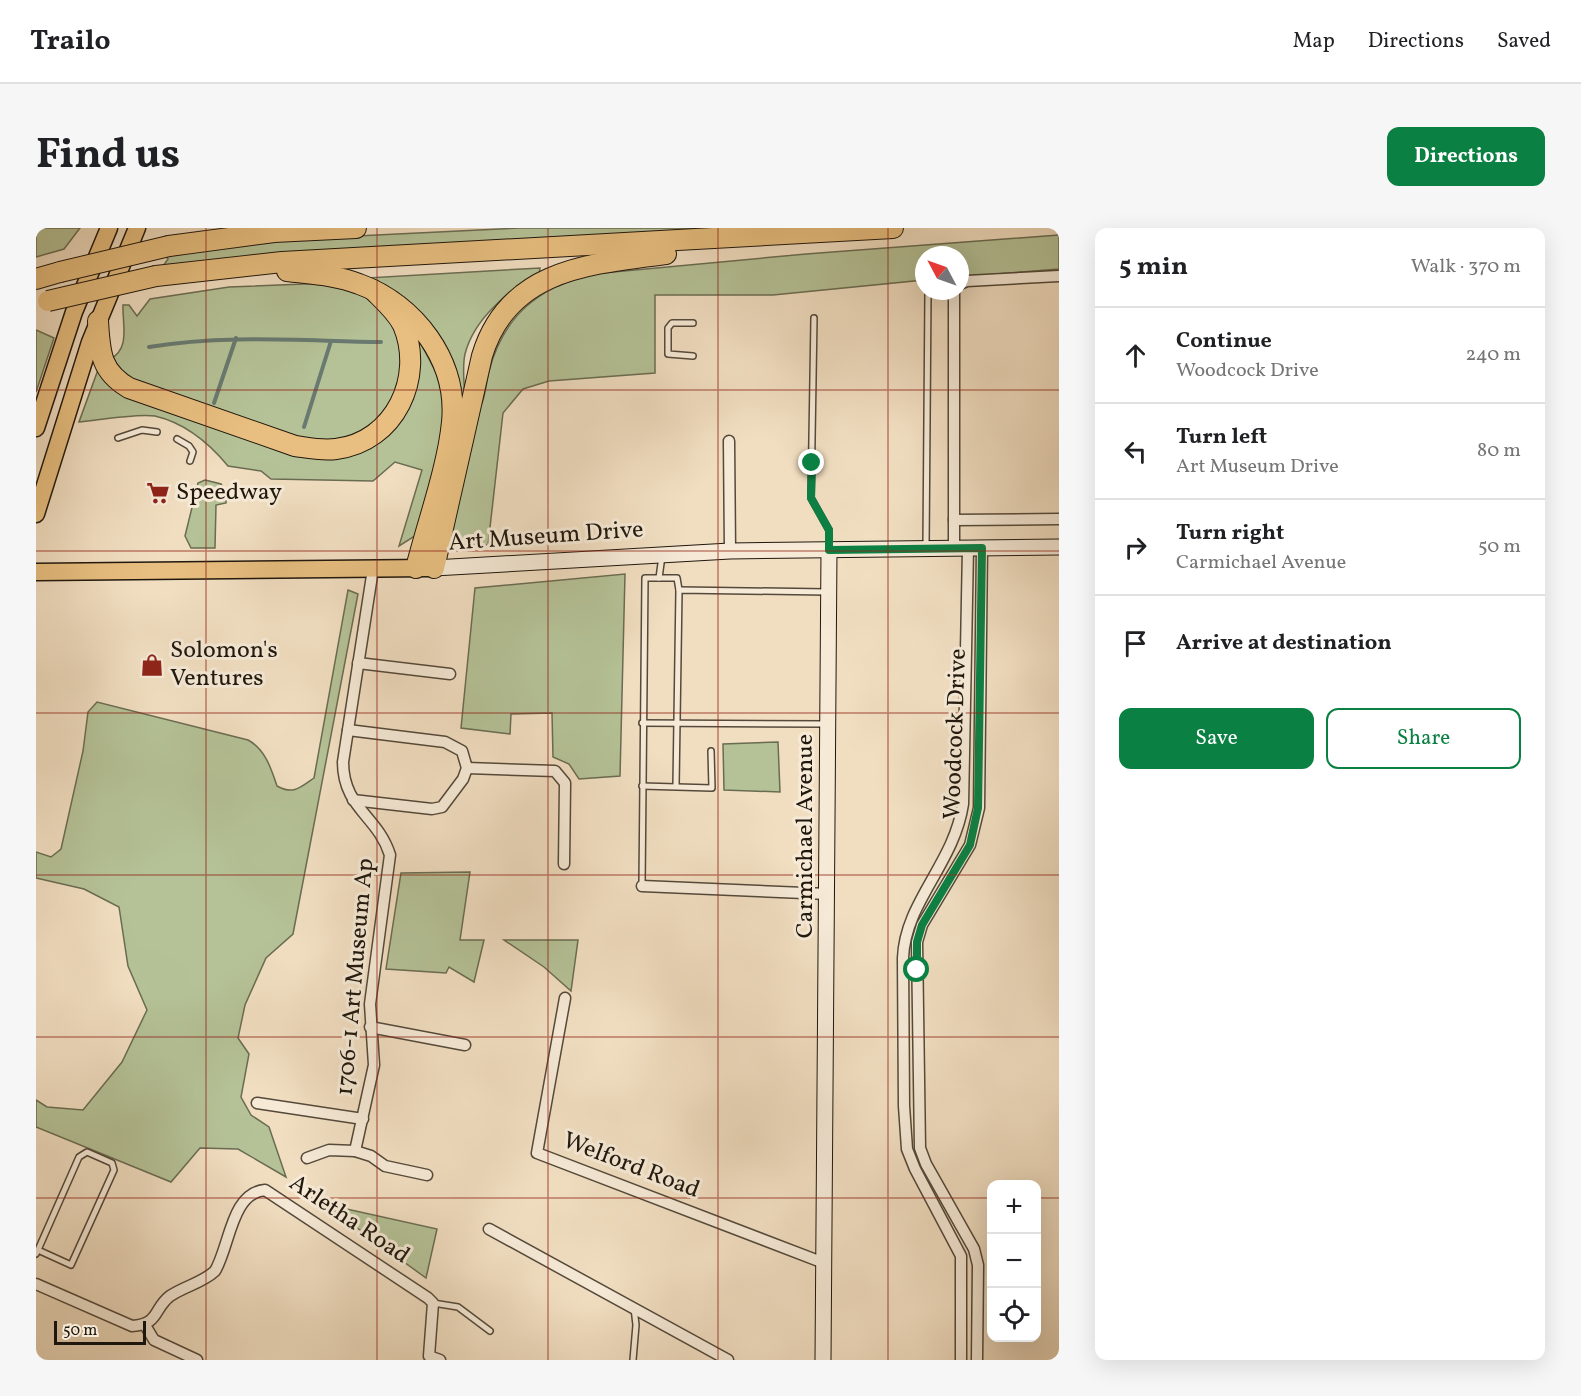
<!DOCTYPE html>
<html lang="en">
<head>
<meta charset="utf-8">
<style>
	body { margin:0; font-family:Vollkorn,serif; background:#f6f6f6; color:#202124 }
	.controls { position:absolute; right:18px; bottom:18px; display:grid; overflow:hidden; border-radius:12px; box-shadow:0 6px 24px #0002 }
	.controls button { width:54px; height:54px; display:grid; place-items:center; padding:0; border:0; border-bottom:2px solid #e0e0e0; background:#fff; color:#202124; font:30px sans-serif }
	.compass { position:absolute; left:879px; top:18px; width:54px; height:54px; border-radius:50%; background:#fff; box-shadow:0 6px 24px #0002; rotate:311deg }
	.scale { position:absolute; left:18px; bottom:15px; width:92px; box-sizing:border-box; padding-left:6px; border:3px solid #1f170d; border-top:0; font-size:16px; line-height:21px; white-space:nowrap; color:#1f170d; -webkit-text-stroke:4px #f6ead7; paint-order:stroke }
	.stop { position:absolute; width:18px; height:18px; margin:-14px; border:4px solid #0b8043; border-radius:50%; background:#fff }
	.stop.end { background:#0b8043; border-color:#fff; box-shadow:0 2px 6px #0008 }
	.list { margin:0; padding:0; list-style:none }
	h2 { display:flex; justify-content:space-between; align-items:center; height:78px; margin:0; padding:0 24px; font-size:26px }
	h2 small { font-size:20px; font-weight:400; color:#757577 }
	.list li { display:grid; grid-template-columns:39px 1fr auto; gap:18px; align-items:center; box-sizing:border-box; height:96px; padding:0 24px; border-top:2px solid #e0e0e0 }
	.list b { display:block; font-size:22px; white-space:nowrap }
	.list p { margin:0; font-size:20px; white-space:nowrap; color:#757577 }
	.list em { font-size:20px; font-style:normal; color:#757577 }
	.actions { display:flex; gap:12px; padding:18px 24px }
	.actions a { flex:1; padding:14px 0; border:2px solid #0b8043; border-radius:12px; text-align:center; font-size:21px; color:#0b8043 }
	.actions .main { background:#0b8043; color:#fff }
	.icon { flex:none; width:33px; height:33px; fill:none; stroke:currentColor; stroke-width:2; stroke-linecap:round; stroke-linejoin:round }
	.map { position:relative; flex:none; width:1023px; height:1132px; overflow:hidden; border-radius:12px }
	header { display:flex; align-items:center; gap:36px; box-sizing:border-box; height:84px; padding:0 30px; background:#fff; border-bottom:2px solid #e0e0e0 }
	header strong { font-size:28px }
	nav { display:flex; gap:33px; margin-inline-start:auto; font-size:21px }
	.intro { display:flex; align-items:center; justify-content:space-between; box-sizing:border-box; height:144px; padding:0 36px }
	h1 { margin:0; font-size:42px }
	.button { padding:15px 27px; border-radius:12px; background:#0b8043; color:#fff; font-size:21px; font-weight:700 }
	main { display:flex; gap:36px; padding:0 36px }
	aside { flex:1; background:#fff; border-radius:12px; box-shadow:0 6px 24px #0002 }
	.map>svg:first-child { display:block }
</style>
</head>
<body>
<header>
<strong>Trailo</strong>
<nav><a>Map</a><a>Directions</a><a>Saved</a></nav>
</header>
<div class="intro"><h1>Find us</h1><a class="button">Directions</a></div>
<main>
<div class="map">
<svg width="1023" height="1132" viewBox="0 0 1023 1132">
	<rect width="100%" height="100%" fill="#f1dec1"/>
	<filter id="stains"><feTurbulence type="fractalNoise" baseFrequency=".00333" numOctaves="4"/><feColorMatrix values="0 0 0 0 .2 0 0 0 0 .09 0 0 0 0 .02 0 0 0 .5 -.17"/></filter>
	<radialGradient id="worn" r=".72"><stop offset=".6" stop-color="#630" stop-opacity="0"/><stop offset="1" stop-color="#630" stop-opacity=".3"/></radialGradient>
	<!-- green -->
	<g fill="#b5c297" stroke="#6a6c52" stroke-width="1.5">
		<polygon points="0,0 44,0 28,21 0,29"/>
		<polygon points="484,0 719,0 274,24 127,38 132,31 129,27 259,11"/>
		<path d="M1023,7V41L924,49V27H888V52L737,67H619V145L513,153L487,161L467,185L452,317L425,316L415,305L439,186C450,174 449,159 453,143C468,87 502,60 556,46L770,26Z"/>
		<path d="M504,40L503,47C472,62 438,91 429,126C425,144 430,168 430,186L385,87L361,64L359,66L330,50Z"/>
		<path d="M293,55L326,64L361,98L368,149L346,192L306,214H264L92,153L74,131C95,121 86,95 87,77H93L101,88L114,71L193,59Z"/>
		<polygon points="0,102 18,110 0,164"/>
		<path d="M383,112L406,156L409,195L382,306L363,318L386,242L359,234L337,253L235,251L225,243L192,238C173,215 149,195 119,188C102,185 62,192 43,194L63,139L188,201L327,218L382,141Z"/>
		<polygon points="169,252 185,256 190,264 190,275 180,277 179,320 155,320 149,308 162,255"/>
		<polygon points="589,346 584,548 543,551 533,536 517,529 516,485 475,486 474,506 425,500 439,360"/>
		<path d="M312,362L322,366L257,706L230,730L209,777L202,810L213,826L205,869L215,887L233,899L250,949L202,921L164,920L135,954L0,899V872L11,879L47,882L86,834L111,782L92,738L83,679L48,661L0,650V624L15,629L25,621L47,523L52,484L61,474L212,512C229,521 235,540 241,558C257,567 264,560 278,550Z"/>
		<polygon points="742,514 744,564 688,562 687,516"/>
		<polygon points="434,644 424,712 448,712 438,754 413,739 410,745 350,741 365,645"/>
		<polygon points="468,712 542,712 535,763 508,739"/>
		<polygon points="288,976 401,1001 390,1050"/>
	</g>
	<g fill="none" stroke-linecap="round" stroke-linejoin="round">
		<!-- stream -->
		<g stroke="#697a71" stroke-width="4">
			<path d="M113,119C190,106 267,113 345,114"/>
			<polyline points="178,175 200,110"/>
			<polyline points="268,199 295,113"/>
		</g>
		<!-- lane casing -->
		<g stroke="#54493a" stroke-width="8">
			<g id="lane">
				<polyline points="778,90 775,270 793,302 793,320"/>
				<polyline points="657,95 636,95 632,100 632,126 657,128"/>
				<polyline points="82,210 106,202 121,204"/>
				<polyline points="141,211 153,218 157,224 154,233"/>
				<polyline points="890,319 892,64"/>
				<polyline points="623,350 626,328"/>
				<polyline points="606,495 790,496"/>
				<polyline points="606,558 676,560 675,523"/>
				<polyline points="640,558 643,362 791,364"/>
				<polyline points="606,658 609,350 641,350 643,362"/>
				<polyline points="0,1026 2,1022 43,929 51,924 76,935 78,942 35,1037 2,1022"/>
				<polyline points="397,1075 422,1079 454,1103"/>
				<polyline points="597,1132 600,1097 598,1080"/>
			</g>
		</g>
		<!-- street casing -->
		<g stroke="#54493a" stroke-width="13">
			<g id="street">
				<polyline points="924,56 931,53 1023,48"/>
				<polyline points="918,63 918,320"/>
				<polyline points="693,213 694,323"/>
				<polyline points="918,292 1023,291"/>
				<polyline points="322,435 414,446"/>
				<polyline points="312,502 409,514 426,523 431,540 427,551 406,579 396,581 317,572"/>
				<polyline points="431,540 519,543 529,555 528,636"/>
				<polyline points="606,658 792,666"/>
				<polyline points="529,770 501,925 788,1035"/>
				<polyline points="334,799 429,817"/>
				<polyline points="221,875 327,891"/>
				<path d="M319,923L338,837L334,776L354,627C342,588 307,580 307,534L337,341"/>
				<polyline points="271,930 293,922 319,923 335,928 349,938 391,947"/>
				<polyline points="453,1001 692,1132"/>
				<path d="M0,1056L96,1098C124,1096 117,1081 134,1068C149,1058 166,1055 179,1043C194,1018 195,965 229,962L392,1070L397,1075L393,1128L404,1132"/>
				<polyline points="109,1097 118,1112 161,1132"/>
				<path d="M925,1132V1028L879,941L871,921L868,878L867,730C869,674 918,636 927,576L932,320"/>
				<polyline points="941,1132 942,1037 938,1021 890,936 884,920 881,714 886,697 934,617 943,580 946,320"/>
			</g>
		</g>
		<!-- secondary casing -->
		<g stroke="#1f170d" stroke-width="17">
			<g id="secondary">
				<polyline points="398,340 694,323 1023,319"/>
				<polyline points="787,1132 793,322"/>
			</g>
		</g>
		<!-- primary casing -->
		<g stroke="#1f170d" stroke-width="19">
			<g id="primary">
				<polyline points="0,200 38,84 73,0"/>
				<polyline points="0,286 54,114 101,0"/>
				<polyline points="0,344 392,340"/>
			</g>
		</g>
		<!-- highway casing -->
		<g stroke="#1f170d" stroke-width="22">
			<g id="highway">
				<polyline points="133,18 238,4 320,0"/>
				<path d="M251,43C276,46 300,47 323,56C379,76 422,133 416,194C412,238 391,296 380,340"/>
				<polyline points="120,48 246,34 857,0"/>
				<polyline points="0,51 24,44"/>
				<path d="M62,93C64,124 64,143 93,160L259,218C273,220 286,223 300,221C359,214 389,149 367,97C360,83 348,73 337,62"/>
				<path d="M398,340L446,128C472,41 553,36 630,26"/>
			</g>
		</g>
		<!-- lane -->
		<use href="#lane" stroke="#f6ead7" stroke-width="5"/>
		<!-- street -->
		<use href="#street" stroke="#f6ead7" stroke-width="10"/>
		<!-- secondary -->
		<use href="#secondary" stroke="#f6ead7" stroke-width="15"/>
		<!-- primary -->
		<use href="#primary" stroke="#e8bf80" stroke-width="16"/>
		<!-- highway -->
		<use href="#highway" stroke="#e8bf80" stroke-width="20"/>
		<!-- highway-bridge casing -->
		<g stroke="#1f170d" stroke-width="22" stroke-linecap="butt">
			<g id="highway-bridge">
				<polyline points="24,44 133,18"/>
				<polyline points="12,73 120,48"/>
			</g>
		</g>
		<!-- highway-bridge -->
		<use href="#highway-bridge" stroke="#e8bf80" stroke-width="20"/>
	</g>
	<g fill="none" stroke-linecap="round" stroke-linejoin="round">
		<!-- route -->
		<polyline stroke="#0b8043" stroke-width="8" points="776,235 775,270 793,302 793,322 946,320 942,580 934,617 886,697 881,714 881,742"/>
	</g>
	<!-- grid -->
	<path fill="none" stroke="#8f2418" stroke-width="1.5" stroke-opacity="0.55" d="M170,0V1132M341,0V1132M512,0V1132M682,0V1132M852,0V1132M0,162H1023M0,323H1023M0,485H1023M0,647H1023M0,809H1023M0,970H956M1000,970H1023"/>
	<!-- icons -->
	<defs>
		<g id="supermarket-bare" transform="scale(1.8)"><path d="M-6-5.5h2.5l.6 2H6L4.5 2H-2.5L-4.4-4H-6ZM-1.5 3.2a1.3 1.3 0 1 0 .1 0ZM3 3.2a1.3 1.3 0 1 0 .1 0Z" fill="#8f2418" stroke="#f6ead7" stroke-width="2.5" paint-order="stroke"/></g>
		<g id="shop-bare" transform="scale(1.8)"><path d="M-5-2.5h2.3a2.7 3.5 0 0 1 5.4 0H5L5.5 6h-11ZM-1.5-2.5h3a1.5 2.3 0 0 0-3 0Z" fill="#8f2418" stroke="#f6ead7" stroke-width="2.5" paint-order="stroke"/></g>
	</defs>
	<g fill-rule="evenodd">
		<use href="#supermarket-bare" x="122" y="265"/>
		<use href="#shop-bare" x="116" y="437"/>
	</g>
	<g text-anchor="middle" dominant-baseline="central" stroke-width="6" stroke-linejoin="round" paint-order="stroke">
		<!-- poi labels -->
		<g font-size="24" fill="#1f170d" stroke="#f6ead7" text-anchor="start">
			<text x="140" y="265">Speedway</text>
			<text x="134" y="423">Solomon's<tspan x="134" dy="28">Ventures</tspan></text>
		</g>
		<!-- street labels -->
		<g font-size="24" fill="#1f170d" stroke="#f6ead7">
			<text transform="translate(510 309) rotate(-4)">Art Museum Drive</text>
			<text transform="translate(920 506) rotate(-88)">Woodcock Drive</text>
			<text transform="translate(770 608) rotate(-90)">Carmichael Avenue</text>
			<text transform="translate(320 749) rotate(-85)">1706-1 Art Museum Ap</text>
			<text transform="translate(595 938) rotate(21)">Welford Road</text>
			<text transform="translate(313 992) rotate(34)">Arletha Road</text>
		</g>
	</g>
	<rect width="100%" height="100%" filter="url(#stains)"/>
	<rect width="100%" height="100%" fill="url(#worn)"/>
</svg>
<div class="controls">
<button>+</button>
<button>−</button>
<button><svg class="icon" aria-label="locate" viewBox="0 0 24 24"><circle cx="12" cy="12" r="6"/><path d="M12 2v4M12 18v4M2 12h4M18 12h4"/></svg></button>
</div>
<svg class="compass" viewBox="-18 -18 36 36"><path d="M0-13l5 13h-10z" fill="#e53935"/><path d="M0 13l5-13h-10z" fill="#757577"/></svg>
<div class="scale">50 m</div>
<div class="stop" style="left:881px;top:742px"></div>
<div class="stop end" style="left:776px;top:235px"></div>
</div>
<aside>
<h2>5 min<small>Walk · 370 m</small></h2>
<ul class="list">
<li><svg class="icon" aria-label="ahead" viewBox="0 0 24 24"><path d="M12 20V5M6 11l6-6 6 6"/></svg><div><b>Continue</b><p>Woodcock Drive</p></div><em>240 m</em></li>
<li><svg class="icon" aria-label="left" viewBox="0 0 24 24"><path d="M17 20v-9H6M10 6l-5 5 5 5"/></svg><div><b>Turn left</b><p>Art Museum Drive</p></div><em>80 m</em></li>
<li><svg class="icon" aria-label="right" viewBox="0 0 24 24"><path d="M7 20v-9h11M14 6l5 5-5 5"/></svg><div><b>Turn right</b><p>Carmichael Avenue</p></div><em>50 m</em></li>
<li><svg class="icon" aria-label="arrive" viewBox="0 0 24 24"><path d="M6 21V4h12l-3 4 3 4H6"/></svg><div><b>Arrive at destination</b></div></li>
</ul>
<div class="actions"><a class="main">Save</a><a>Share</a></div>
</aside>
</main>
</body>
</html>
